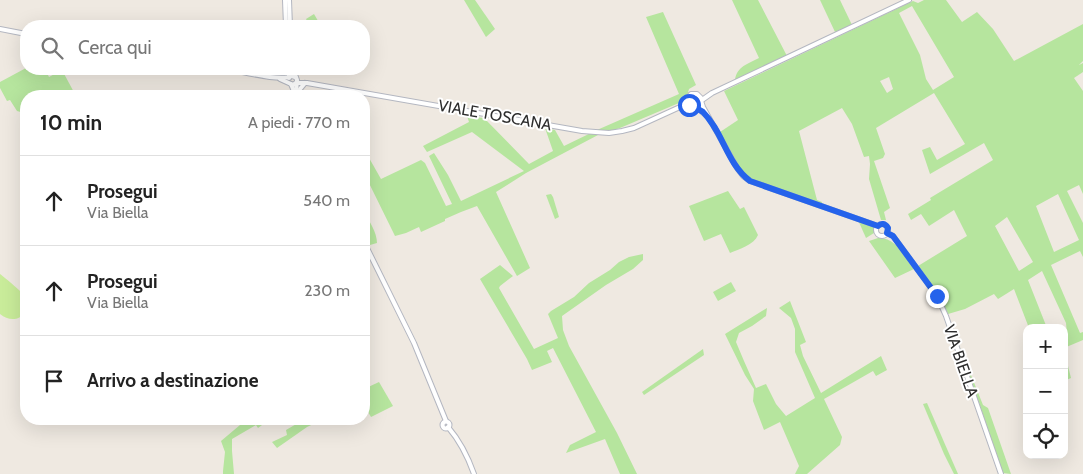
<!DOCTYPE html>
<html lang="it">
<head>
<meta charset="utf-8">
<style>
	body { margin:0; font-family:Cabin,sans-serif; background:#f2f2f2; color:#222 }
	.controls { position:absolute; right:15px; bottom:15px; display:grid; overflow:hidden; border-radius:10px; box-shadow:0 5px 20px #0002 }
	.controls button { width:45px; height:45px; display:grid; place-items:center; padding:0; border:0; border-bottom:1px solid #e0e0e0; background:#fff; color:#222; font:25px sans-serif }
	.stop { position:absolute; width:15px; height:15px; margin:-11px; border:4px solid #2563eb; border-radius:50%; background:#fff }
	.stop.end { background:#2563eb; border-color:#fff; box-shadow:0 1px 5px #0008 }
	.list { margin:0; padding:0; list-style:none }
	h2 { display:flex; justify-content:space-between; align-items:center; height:65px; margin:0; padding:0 20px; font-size:21px }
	h2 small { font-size:16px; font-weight:400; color:#767676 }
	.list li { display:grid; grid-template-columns:32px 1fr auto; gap:15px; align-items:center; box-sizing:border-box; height:90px; padding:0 20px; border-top:1px solid #e0e0e0 }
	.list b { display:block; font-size:19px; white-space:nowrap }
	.list p { margin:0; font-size:16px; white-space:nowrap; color:#767676 }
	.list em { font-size:16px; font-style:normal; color:#767676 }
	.icon { flex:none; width:28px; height:28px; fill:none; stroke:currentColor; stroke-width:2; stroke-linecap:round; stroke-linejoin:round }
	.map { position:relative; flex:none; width:1083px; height:474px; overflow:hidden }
	.search { position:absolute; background:#fff; box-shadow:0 5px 20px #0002; left:20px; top:20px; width:350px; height:55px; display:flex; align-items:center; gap:12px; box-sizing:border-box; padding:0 18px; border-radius:20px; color:#767676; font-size:19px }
	.panel { position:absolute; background:#fff; box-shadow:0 5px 20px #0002; left:20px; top:90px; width:350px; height:335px; border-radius:20px }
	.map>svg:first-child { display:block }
</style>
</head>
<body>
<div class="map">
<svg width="1083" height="474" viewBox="0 0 1083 474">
	<rect width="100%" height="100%" fill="#efe9e1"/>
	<!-- green -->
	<g fill="#b6e59e" fill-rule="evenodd">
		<polygon points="464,0 475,0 495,29 486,37"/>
		<path d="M732,0H758L787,56L735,80C737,66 748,64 759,58Z"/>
		<polygon points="820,0 840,0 852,25 835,32"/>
		<path d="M924,0H946L962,22L977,12L993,29L1014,61L1083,24V61L1079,65L1083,63V72L1074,78L1083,91V194L1079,185L1067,191L1083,223V257L1080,251L1051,265L1080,333L1083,332V340L1064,348V339L1068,337L1067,334L1066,323L1042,271L1028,280L1047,328H1029L1014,289L998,299L994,294L965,309L948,314L938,295L918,266L967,236L954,210L929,226L921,214L911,220L908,214L931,200L930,198L993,160L984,143L930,174L922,150L930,147L937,160L965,144L934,93L876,128L885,154L883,158L874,161L890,208L884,212L886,220H881L869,179L870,164L869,156L864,157L852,124L842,108L799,131L817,200L822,202V207L751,180C736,167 729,149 720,132L738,120L724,91L913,1L918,3ZM912,6L954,77L933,90L926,79L920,55L899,13ZM889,77L893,89L887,93L880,81ZM1058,194L1079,240L1054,252L1036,206ZM1007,217L1033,262L1019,271L995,226Z"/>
		<polygon points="663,12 696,85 689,89 686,100 620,128 598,135 526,173 496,192 530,268 517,276 477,206 461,212 445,219 445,221 421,232 419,227 406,233 395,236 364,173 364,149 381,179 421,160 425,163 446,206 452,204 429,156 434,153 448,175 461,201 524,171 472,132 427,152 423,146 469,122 467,116 484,118 529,164 553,151 545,128 555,130 564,146 597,130 679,94 646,17"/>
		<polygon points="314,14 321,26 310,26 306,19"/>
		<polygon points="26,68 26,69 45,69 49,77 62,70 76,96 26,96 26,124 24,113 17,111 10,100 7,101 0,88 0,82"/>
		<path d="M728,191L740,209L744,207L758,235C754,245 739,249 730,253L721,234L704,241L689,206Z"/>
		<polygon points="551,194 553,197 559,217 555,219 546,195"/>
		<path d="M364,212C369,221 377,232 377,243L370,245H367L364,238Z"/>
		<polygon points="858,220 874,227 874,233 866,238"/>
		<path d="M878,238C896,237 904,256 914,269L895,278L869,241Z"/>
		<polygon points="643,254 643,260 633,269 606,285 562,316 563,330 569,346 617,433 637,474 620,474 605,439 566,453 570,445 596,432 553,348 547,351 552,362 532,370 527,359 480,279 500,265 513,276 500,286 499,288 534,349 558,338 548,314 551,311 574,297 589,283 610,270 619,262 629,257"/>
		<polygon points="731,282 736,291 718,301 713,292"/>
		<polygon points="790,301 806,342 800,345 803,356 821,393 881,356 887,370 876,376 873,371 824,399 842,437 840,445 807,474 795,474 799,466 780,422 764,430 753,401 754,389 745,375 725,334 767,308 766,316 752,326 739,333 736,342 744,361 756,388 766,384 776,404 786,416 815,398 795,352 795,329 791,318 779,308"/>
		<polygon points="959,345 983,405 988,408 1011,474 1003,473"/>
		<polygon points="703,349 704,355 644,395 642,392"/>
		<polygon points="1064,350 1071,378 1064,381"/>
		<polygon points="379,382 393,406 371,417 364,405 364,389"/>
		<polygon points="927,403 958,474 954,474 944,454 923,404"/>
		<polygon points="238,419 259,419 262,425 258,428 256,425 232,439 232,451 234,474 223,474 223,471 225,452 221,441 240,425"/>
		<polygon points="305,419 324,419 307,427 277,448 272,442 287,435 286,430"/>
	</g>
	<!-- pitch -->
	<path fill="#c9ec9a" d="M0,274C5,278 24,293 26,298C32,315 14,326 0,314Z"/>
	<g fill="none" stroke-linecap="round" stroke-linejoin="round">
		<!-- secondary casing -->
		<g stroke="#b4b7c1" stroke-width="6">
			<g id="secondary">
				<polyline points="285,0 286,26"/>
				<polyline points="289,0 290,26"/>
				<polyline points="0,29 26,34"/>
				<path d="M227,69C241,71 280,82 292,76L295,77"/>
				<polyline points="289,69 289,78"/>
				<polyline points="293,69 297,80 296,92"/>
				<polyline points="280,79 291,84 296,96"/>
				<polyline points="291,84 293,85 296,83 307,83 582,131 609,133 622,131 634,128 680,107 691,94 697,94 701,98 701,104 698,107 680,107"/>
				<polyline points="299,96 300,89 305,83"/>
				<polyline points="702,100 712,93 909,0"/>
				<polyline points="701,101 703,107 737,168 743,176 750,181 878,226"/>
				<polyline points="696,108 701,111 708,117"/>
				<circle cx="882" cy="230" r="6"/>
				<polyline points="887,233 893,236 937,296 946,316 1001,474"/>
				<polyline points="364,242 414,343 446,421"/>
				<circle cx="446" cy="425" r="3.5"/>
				<path d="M448,427C460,441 468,457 474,474"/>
			</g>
		</g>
		<!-- secondary -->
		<use href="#secondary" stroke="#fff" stroke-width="4"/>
	</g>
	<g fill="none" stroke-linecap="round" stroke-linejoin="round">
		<!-- route -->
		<path stroke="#2563eb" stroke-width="6" d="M689,105C694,108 699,109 703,112C723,132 727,164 750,181L878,226C881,223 885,223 888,228L887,233L893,236L937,296"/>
	</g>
	<g text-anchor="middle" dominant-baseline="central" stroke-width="4" stroke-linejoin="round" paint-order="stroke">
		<!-- street labels -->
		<g font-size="16" fill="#2e2e2e" stroke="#fff">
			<text transform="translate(495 115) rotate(10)">VIALE TOSCANA</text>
			<text transform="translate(961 361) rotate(71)">VIA BIELLA</text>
		</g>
	</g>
</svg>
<div class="controls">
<button>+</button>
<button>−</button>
<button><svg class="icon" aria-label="locate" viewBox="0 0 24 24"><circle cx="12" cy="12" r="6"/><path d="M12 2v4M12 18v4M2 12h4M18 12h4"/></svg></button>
</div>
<div class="stop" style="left:689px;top:105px"></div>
<div class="stop end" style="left:937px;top:296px"></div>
<div class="search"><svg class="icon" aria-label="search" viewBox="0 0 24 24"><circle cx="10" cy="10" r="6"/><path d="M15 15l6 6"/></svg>Cerca qui</div>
<section class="panel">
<h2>10 min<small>A piedi · 770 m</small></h2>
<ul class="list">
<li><svg class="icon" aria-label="ahead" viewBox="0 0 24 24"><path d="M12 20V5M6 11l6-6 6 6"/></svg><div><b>Prosegui</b><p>Via Biella</p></div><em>540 m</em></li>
<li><svg class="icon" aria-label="ahead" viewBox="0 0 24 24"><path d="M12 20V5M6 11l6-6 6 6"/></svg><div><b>Prosegui</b><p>Via Biella</p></div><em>230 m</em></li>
<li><svg class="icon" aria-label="arrive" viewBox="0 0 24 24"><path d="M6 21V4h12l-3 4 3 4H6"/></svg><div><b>Arrivo a destinazione</b></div></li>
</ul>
</section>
</div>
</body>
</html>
